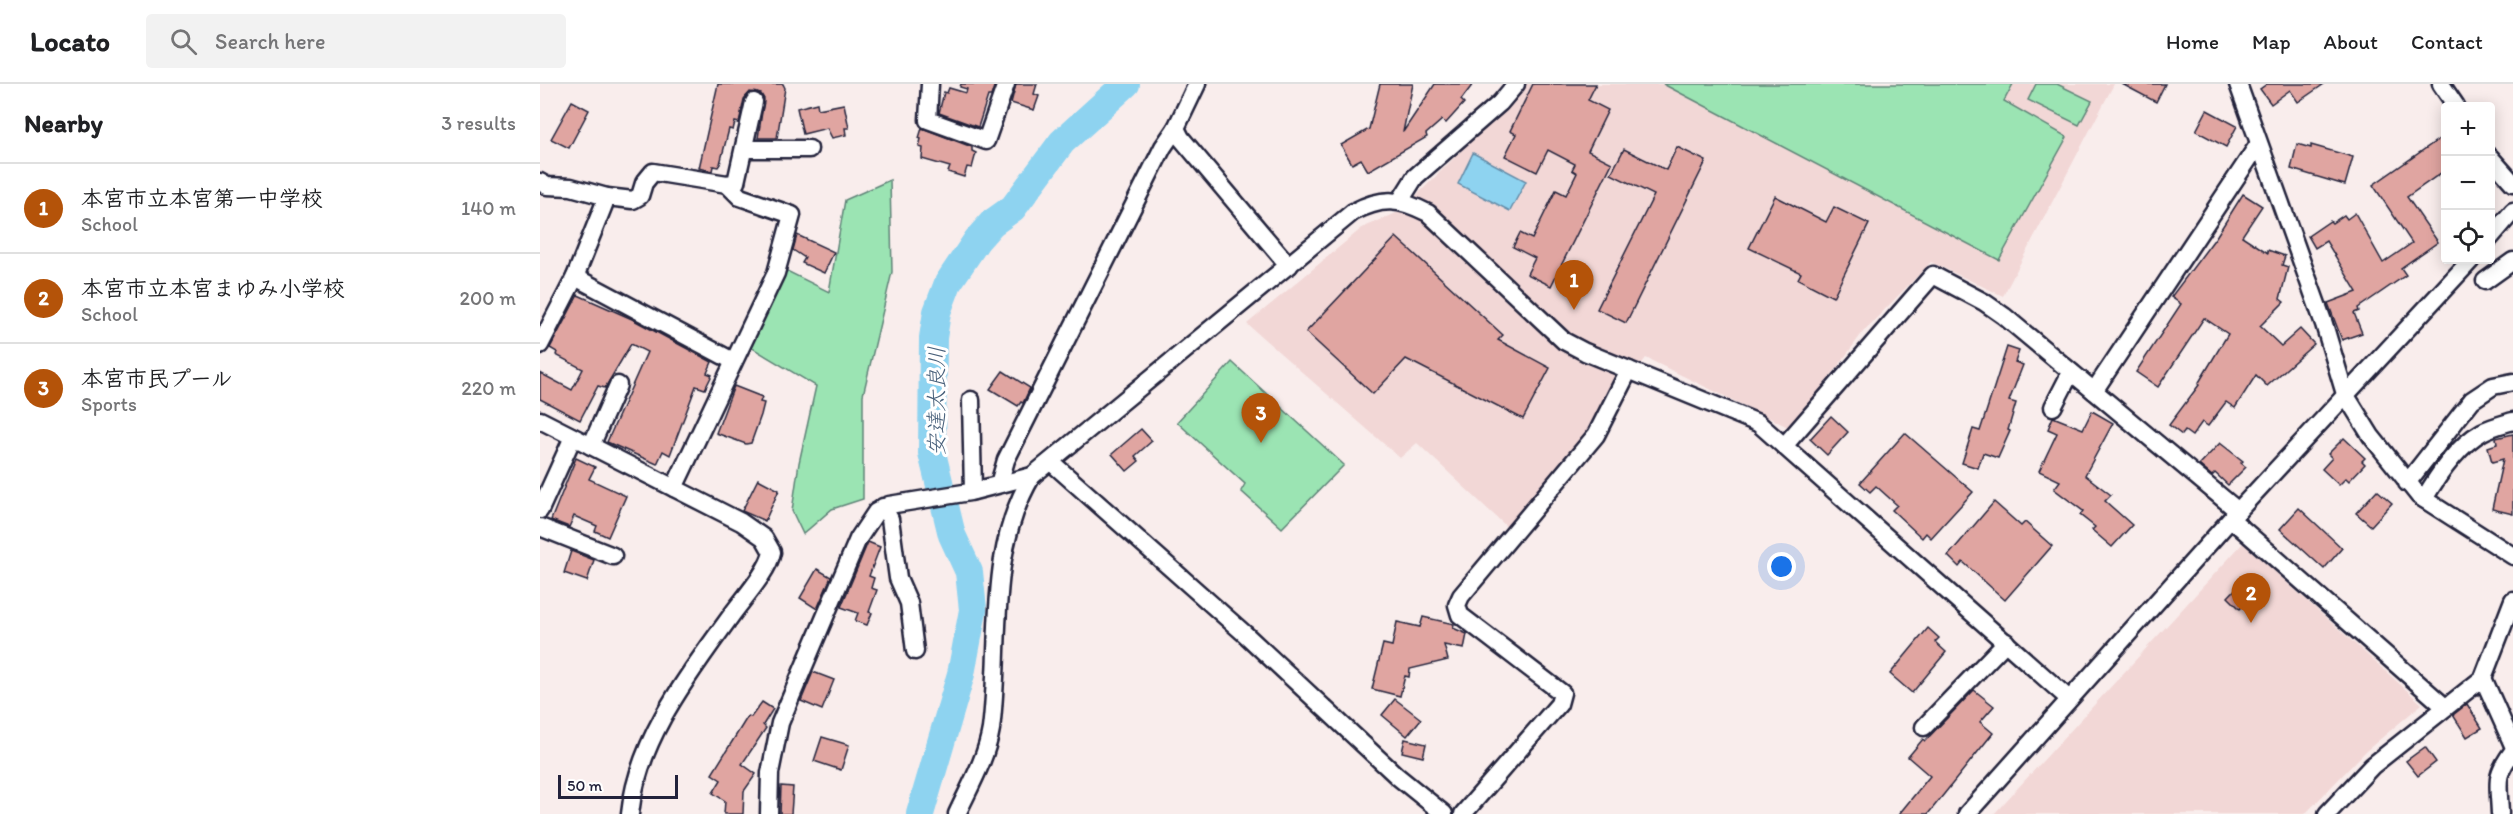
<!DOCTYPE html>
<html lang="en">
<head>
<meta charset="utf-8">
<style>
	body { margin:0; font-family:Itim,"Klee One",sans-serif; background:#f2f2f2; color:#202124 }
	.controls { position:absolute; right:18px; top:18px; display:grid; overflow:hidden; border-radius:6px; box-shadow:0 3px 15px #0003 }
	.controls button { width:54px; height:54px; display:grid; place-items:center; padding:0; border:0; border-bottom:2px solid #e0e0e0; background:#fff; color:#202124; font:30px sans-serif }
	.scale { position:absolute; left:18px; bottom:15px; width:120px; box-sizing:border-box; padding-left:6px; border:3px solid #22223b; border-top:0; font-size:16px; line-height:21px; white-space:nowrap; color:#22223b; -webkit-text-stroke:4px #fff; paint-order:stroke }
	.you { position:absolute; left:1242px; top:483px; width:21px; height:21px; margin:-15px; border:4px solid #fff; border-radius:50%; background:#1a73e8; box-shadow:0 0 0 9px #1a73e833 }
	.badge { display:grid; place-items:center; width:39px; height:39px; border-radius:50%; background:#b45309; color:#fff; font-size:20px; font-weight:700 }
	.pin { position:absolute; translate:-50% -50px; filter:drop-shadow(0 2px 3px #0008) }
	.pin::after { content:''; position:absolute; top:32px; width:21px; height:18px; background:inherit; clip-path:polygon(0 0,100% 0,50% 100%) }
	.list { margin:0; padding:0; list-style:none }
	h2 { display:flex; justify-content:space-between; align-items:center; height:78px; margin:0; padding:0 24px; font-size:26px }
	h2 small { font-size:20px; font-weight:400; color:#757577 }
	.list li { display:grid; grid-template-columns:39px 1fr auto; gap:18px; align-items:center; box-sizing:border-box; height:90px; padding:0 24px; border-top:2px solid #e0e0e0 }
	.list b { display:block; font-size:22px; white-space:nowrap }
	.list p { margin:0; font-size:20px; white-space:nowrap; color:#757577 }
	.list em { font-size:20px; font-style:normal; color:#757577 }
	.icon { flex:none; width:33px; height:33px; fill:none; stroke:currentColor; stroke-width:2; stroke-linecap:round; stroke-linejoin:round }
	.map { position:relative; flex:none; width:1973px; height:730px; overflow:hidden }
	header { display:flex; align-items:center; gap:36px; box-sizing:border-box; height:84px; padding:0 30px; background:#fff; border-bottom:2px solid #e0e0e0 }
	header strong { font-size:28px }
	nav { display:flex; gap:33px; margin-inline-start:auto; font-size:21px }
	.search { width:420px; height:54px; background:#f2f2f2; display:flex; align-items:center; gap:15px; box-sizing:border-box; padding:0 21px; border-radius:6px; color:#757577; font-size:22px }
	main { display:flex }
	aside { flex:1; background:#fff }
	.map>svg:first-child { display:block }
</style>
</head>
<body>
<header>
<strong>Locato</strong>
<div class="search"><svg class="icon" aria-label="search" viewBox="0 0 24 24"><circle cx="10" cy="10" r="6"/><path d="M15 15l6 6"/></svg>Search here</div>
<nav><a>Home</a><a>Map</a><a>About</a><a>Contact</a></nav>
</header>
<main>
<aside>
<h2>Nearby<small>3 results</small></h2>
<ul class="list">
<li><span class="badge">1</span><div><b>本宮市立本宮第一中学校</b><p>School</p></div><em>140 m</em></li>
<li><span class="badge">2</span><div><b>本宮市立本宮まゆみ小学校</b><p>School</p></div><em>200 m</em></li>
<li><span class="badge">3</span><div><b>本宮市民プール</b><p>Sports</p></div><em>220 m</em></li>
</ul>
</aside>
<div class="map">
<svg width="1973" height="730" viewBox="0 0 1973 730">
	<rect width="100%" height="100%" fill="#f9edec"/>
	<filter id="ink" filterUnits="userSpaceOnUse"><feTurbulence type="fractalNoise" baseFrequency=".0167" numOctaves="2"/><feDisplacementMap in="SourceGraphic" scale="12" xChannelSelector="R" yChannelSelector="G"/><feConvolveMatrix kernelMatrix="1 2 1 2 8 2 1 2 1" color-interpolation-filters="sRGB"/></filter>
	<g filter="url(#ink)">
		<!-- built -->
		<g fill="#f2d7d6">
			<polygon points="983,0 1574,0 1463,212 1391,178 1323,248 1252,345 1106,274 968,444 877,359 860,374 707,240 822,144 861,127 978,10"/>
			<polygon points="1703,459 1882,620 1826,667 1765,730 1454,730"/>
		</g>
		<!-- green -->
		<g fill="#9be4b3" stroke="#5e8377" stroke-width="1.5">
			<polygon points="1123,0 1473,0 1464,17 1527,53 1459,176"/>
			<polygon points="1496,0 1517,0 1552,17 1539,41 1488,16"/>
			<polygon points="350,96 352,188 323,311 323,415 292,425 263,450 252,427 259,379 276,302 209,262 245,186 289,208 305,116"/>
			<polygon points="692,278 804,381 742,444 701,407 705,400 637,338"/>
		</g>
		<!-- water -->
		<polygon fill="#8ed3f0" stroke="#638ca8" stroke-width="1.5" points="933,69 986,97 970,127 918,100"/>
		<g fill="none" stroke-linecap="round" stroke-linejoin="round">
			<!-- river -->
			<polyline stroke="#8ed3f0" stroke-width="28" points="380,730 421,590 433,526 429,488 412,451 392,369 393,254 397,228 408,199 437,156 452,139 473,124 522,58 586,0"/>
		</g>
		<!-- building -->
		<g fill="#e0a5a1" stroke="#22223b" stroke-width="1.5">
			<polygon points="178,0 243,0 245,4 237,54 218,54 224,15 221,10 210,8 204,15 199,39 195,38 193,46 189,45 180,80 178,83 173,82 172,87 159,84"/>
			<polygon points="421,0 455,0 451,12 448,12 438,43 399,29 404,8 407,9 409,4 426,9 427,5 420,3"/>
			<polygon points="476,0 497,0 494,10 499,12 494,26 471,19"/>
			<polygon points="840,0 873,0 863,48 895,0 933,0 921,16 924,19 906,39 902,36 886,50 887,53 828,87 821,75 812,80 801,61 829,45"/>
			<polygon points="993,0 1056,0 1048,16 1068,26 1048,67 1072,79 1011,202 987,190 995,174 973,163 980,149 992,155 1016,106 1026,111 1037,89 1032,86 1035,80 1008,66 997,88 965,72 976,50 970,47"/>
			<polygon points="1582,0 1625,0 1616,18"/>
			<polygon points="1727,0 1784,0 1758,18 1750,6 1731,20 1720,5"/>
			<polygon points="32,17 49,26 29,64 11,55"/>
			<polygon points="277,19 278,25 304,20 309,44 305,44 306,51 292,54 287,44 263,50 257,24"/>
			<polygon points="1667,26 1697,42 1686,63 1656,47"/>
			<polygon points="382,44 432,63 432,67 436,69 432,84 427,83 424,93 408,88 410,83 382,75 383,64 379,63 381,55 379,54"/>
			<polygon points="1905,51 1905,86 1867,113 1898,158 1861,184 1866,191 1818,224 1819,227 1814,229 1822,249 1802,256 1788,219 1817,208 1786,157 1775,164 1768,152 1790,137 1792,139 1804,131 1807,135 1815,129 1843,179 1872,159 1833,101"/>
			<polygon points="1757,60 1771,64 1771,61 1813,73 1805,101 1751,85"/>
			<polygon points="1137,63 1166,77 1086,239 1057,225 1114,111 1071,90 1084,65 1126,86"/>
			<polygon points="1703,110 1722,122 1702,152 1728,169 1728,166 1745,172 1742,181 1748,183 1740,215 1744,218 1720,242 1741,262 1760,245 1774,260 1727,302 1716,291 1695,324 1686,318 1668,342 1662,338 1652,352 1645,347 1642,351 1629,341 1659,301 1658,300 1688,250 1664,234 1618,303 1596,288 1641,220 1631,213 1676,153"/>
			<polygon points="1235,112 1286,138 1294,123 1329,140 1293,213 1258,195 1261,189 1209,164"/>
			<polygon points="257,151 294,168 284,189 262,179 265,174 253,166"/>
			<polygon points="856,153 963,251 958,256 1010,284 983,335 866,275 833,310 766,248"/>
			<polygon points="38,211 92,235 172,278 167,289 172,291 165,305 156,302 130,371 123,367 117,380 67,358 107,268 91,260 65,304 58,302 40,336 0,315 0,289 32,306 43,285 16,271 17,268 10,264"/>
			<polygon points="1467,263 1479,267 1475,278 1483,281 1469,317 1476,319 1468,346 1470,347 1458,374 1443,369 1438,384 1422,379 1433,345 1440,347"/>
			<polygon points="463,287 490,304 483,319 481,318 478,322 450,305"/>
			<polygon points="194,302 222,313 220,318 224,319 221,331 211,359 206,360 176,349"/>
			<polygon points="1552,327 1573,339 1545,391 1571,411 1565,417 1592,441 1572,463 1552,446 1555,443 1540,431 1543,427 1514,405 1520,397 1499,387 1517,349 1508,345 1513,333 1543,345"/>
			<polygon points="1291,332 1308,348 1287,371 1270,355"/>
			<polygon points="601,345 612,357 595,372 599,377 587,387 572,370"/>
			<polygon points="1365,349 1433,408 1391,454 1386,449 1382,454 1352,426 1357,421 1336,402 1330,408 1320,399"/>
			<polygon points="1973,350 1973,430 1952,425 1963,375 1952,378 1948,363 1957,360 1956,354"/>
			<polygon points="1804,354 1825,374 1822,377 1825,380 1809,397 1806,394 1799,401 1782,385 1792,374 1788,370"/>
			<polygon points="1680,359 1703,377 1701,379 1706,383 1688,401 1675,389 1672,392 1659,381"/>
			<polygon points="36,374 55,383 49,395 86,412 68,453 55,447 57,442 34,432 29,443 11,436"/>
			<polygon points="218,395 239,406 225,437 202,427"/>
			<polygon points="1837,406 1852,419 1831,442 1816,429"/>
			<polygon points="1454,418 1481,442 1485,438 1512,462 1465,516 1423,478 1419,483 1408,472"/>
			<polygon points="1759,424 1802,464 1784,485 1740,445"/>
			<polygon points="328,458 340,463 329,492 334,494 331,504 337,506 329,528 332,529 327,541 315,537 318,529 301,523"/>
			<polygon points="31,467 54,476 47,497 24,489"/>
			<polygon points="277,485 291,493 277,525 260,514"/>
			<polygon points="1710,490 1722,501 1700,525 1688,513"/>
			<polygon points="883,533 914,540 913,544 927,550 924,565 904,561 908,576 870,585 869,593 865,592 860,612 832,605 843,560 852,562 857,538 880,543"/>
			<polygon points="1388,544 1399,554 1395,558 1406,568 1372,609 1350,590"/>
			<polygon points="273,588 294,596 282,626 261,617"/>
			<polygon points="1434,606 1454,622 1440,638 1453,649 1388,730 1359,730 1390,692 1368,673 1383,655 1385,657"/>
			<polygon points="855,615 881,635 867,652 842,631"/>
			<polygon points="222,618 233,625 223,641 226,644 202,680 216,690 204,707 203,730 184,730 185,717 173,709 181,696 172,690 208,632 211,633"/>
			<polygon points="1927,620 1942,644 1927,653 1913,631"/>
			<polygon points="282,653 309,661 301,686 274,677"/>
			<polygon points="865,655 886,660 883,673 862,668"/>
			<polygon points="1885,663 1896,678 1878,692 1866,677"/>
			<polygon points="241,702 253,703 251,730 240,730"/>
		</g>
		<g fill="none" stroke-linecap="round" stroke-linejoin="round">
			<!-- minor casing -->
			<g stroke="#22223b" stroke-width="21">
				<g id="minor">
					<polyline points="390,0 388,36 446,57 466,0"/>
					<polyline points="657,0 636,44 641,54 749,182"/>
					<polyline points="1698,0 1784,240 1805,310 1831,352 1879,412 1973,472"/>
					<polyline points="1901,0 1916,22"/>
					<polyline points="204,65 269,65"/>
					<polyline points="1950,73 1973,99"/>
					<polyline points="0,98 7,102 31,103 67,113 35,193 0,261"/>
					<polyline points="67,113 93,116 100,112 104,99 113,88 187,100 196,98 214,18"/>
					<polyline points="860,117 875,93 960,19 976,0"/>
					<polyline points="1950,154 1973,127"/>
					<polyline points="35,193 193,277"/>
					<polyline points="1945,197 1973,177"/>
					<polyline points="1554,307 1718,61"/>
					<polyline points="431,316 433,407"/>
					<polyline points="1513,323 1531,288"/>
					<path d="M0,336L201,438L224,454L232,468C229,486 204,514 193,529C150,589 98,654 90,730"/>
					<polyline points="51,362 78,301"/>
					<polyline points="1244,362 1393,191 1444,218 1464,232 1698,427"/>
					<polyline points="511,378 705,550 857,692 904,730"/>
					<polyline points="1867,399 1932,316 1953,302 1973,298"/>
					<polyline points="459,400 466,376 623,63 636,44"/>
					<polyline points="134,404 236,189 252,131 200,113 187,100"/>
					<path d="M1884,415C1898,391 1917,362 1942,348C1951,343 1963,340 1973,337"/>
					<polyline points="343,423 350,435 358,494 369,519 375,567"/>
					<polyline points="0,426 33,353"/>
					<polyline points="1691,435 1905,623"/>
					<polyline points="0,443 73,472"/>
					<polyline points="1943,594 1973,661"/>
					<polyline points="1384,643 1466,558"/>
					<path d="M229,730L230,689L240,639L318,455L336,428L349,421L430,408L492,392L813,128C842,113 859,114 888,129L1024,257L1045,268L1218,339L1529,615"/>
					<path d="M417,730C430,702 446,675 451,645C462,560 446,469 492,392"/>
					<polyline points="923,730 1019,620 1022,609 920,531 917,521 921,512 1056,351 1089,286"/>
					<polyline points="1427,730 1698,427 1931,176"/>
					<polyline points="1787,730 1832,682 1943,594 1973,516"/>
					<path d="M1960,730C1959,698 1953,694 1973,667"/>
				</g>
			</g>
			<!-- minor -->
			<use href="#minor" stroke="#fff" stroke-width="16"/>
		</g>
	</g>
	<g text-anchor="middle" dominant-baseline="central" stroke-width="6" stroke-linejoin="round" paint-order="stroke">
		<!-- water labels -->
		<g font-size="22" font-style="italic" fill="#48607a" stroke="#fff">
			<text transform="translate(396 317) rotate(-90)">安達太良川</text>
		</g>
	</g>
</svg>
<div class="controls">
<button>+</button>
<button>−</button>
<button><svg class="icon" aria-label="locate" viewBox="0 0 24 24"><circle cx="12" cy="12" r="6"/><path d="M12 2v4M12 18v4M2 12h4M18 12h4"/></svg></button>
</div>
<div class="scale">50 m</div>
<div class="you"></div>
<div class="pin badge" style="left:1034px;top:226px">1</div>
<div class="pin badge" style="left:1711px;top:539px">2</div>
<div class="pin badge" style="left:721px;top:359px">3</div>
</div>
</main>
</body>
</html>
